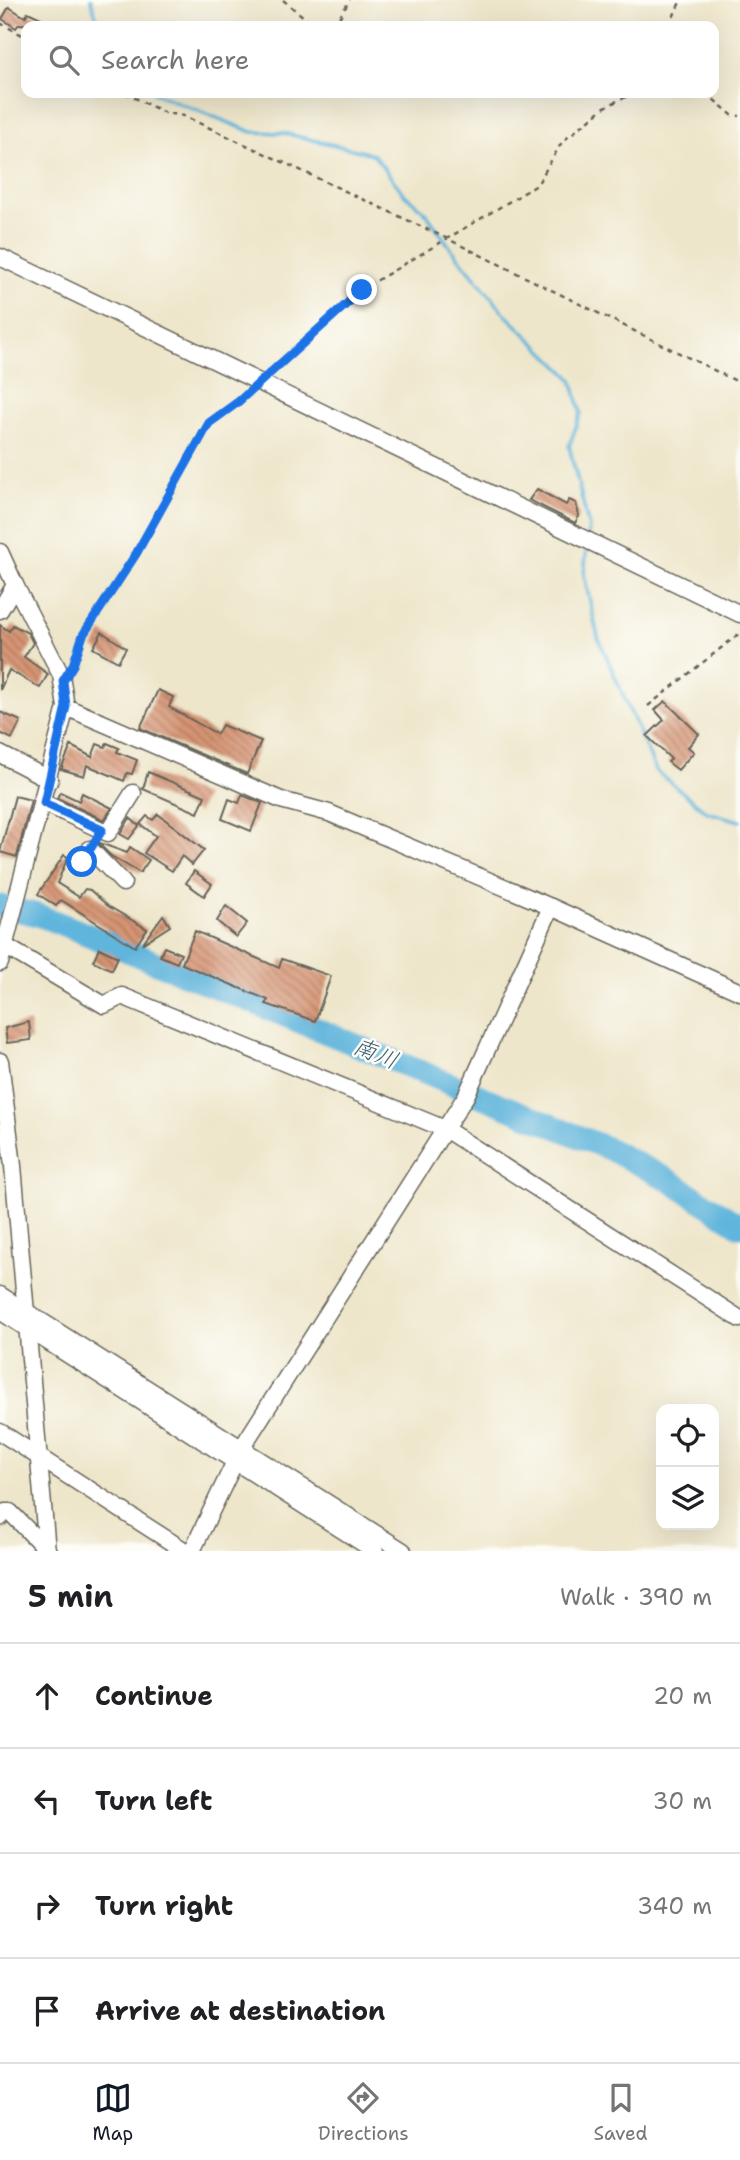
<!DOCTYPE html>
<html lang="en">
<head>
<meta charset="utf-8">
<style>
	body { margin:0; font-family:"Shantell Sans","Klee One",sans-serif; background:#f2f2f2; color:#202124 }
	.controls { position:absolute; right:21px; bottom:21px; display:grid; overflow:hidden; border-radius:14px; box-shadow:0 7px 28px #0002 }
	.controls button { width:63px; height:63px; display:grid; place-items:center; padding:0; border:0; border-bottom:2px solid #e0e0e0; background:#fff; color:#202124; font:35px sans-serif }
	.stop { position:absolute; width:21px; height:21px; margin:-16px; border:5px solid #1a73e8; border-radius:50%; background:#fff }
	.stop.end { background:#1a73e8; border-color:#fff; box-shadow:0 2px 7px #0008 }
	.list { margin:0; padding:0; list-style:none }
	h2 { display:flex; justify-content:space-between; align-items:center; height:91px; margin:0; padding:0 28px; font-size:30px }
	h2 small { font-size:23px; font-weight:400; color:#757577 }
	.list li { display:grid; grid-template-columns:46px 1fr auto; gap:21px; align-items:center; box-sizing:border-box; height:105px; padding:0 28px; border-top:2px solid #e0e0e0 }
	.list b { display:block; font-size:26px; white-space:nowrap }
	.list em { font-size:23px; font-style:normal; color:#757577 }
	.icon { flex:none; width:38px; height:38px; fill:none; stroke:currentColor; stroke-width:2; stroke-linecap:round; stroke-linejoin:round }
	.map { position:relative; flex:none; width:740px; height:1551px; overflow:hidden }
	.search { position:absolute; background:#fff; box-shadow:0 7px 28px #0002; left:21px; right:21px; top:21px; height:77px; display:flex; align-items:center; gap:18px; box-sizing:border-box; padding:0 24px; border-radius:14px; color:#757577; font-size:26px }
	.sheet { height:511px; background:#fff }
	nav { display:flex; justify-content:space-around; align-items:center; box-sizing:border-box; height:98px; border-top:2px solid #e0e0e0; background:#fff; font-size:19px; color:#757577 }
	nav a { display:grid; justify-items:center; gap:4px }
	nav .on { color:#111827 }
	.map>svg:first-child { display:block }
</style>
</head>
<body>
<div class="map">
<svg width="740" height="1551" viewBox="0 0 740 1551">
	<defs>
		<pattern id="building-back-hatch" width="6" height="6" patternUnits="userSpaceOnUse" patternTransform="scale(1.75)"><rect width="6" height="6" fill="#d69473"/><path d="M-1 5l2 2M0 0l6 6M5-1l2 2" fill="none" stroke="#ad785e"/></pattern>
	</defs>
	<rect width="100%" height="100%" fill="#fdfcf7"/>
	<filter id="ink" filterUnits="userSpaceOnUse"><feTurbulence type="fractalNoise" baseFrequency=".0143" numOctaves="2"/><feDisplacementMap in="SourceGraphic" scale="14" xChannelSelector="R" yChannelSelector="G"/><feConvolveMatrix kernelMatrix="1 2 1 2 8 2 1 2 1" color-interpolation-filters="sRGB"/></filter>
	<filter id="wash" filterUnits="userSpaceOnUse"><feTurbulence type="fractalNoise" baseFrequency=".00686" numOctaves="4" result="noise"/><feDisplacementMap in="SourceGraphic" scale="28" xChannelSelector="R" yChannelSelector="G"/><feGaussianBlur stdDeviation="1.57" result="paint"/><feColorMatrix in="noise" values="0 0 0 0 0 0 0 0 0 0 0 0 0 0 0 0 0 1.4 0 .05"/><feComposite in="paint" operator="in"/></filter>
	<g filter="url(#wash)">
		<rect width="100%" height="100%" fill="#eee6ca"/>
		<g fill="none" stroke-linecap="round" stroke-linejoin="round">
			<!-- stream -->
			<g stroke="#60b5dc" stroke-width="3.5">
				<polyline points="91,0 99,26"/>
				<polyline points="154,93 252,132 283,133 373,154 404,194 425,212 450,247 506,315 572,379 581,413 569,446 589,527 588,536"/>
				<polyline points="587,547 584,575 598,637 656,771 707,812 740,821"/>
			</g>
			<!-- river -->
			<polyline stroke="#60b5dc" stroke-width="23" points="0,906 38,915 74,929 609,1149 667,1179 740,1226"/>
		</g>
		<g id="blocks">
			<!-- building -->
			<g fill="url(#building-back-hatch)">
				<polygon points="9,7 25,17 28,12 58,26 19,24 16,28 2,19"/>
				<polygon points="537,489 566,505 569,500 576,503 579,516 575,523 529,500"/>
				<polygon points="0,625 9,631 13,625 28,633 33,643 24,657 48,674 40,688 9,670 0,690"/>
				<polygon points="102,632 126,648 118,662 93,648"/>
				<polygon points="158,690 173,697 169,707 217,734 222,725 261,741 247,774 140,728"/>
				<polygon points="665,701 699,734 688,747 694,752 678,770 668,762 671,759 647,736 664,720 655,710"/>
				<polygon points="0,712 21,721 12,739 0,733"/>
				<polygon points="107,743 119,748 117,752 137,760 132,774 127,773 124,781 87,765 84,776 61,769 71,746 92,757 97,744 105,747"/>
				<polygon points="148,772 205,796 198,813 143,789"/>
				<polygon points="60,792 79,801 82,793 112,808 104,820 57,798"/>
				<polygon points="242,795 262,803 251,831 222,819 229,799 239,803"/>
				<polygon points="15,796 31,800 17,857 0,852"/>
				<polygon points="158,814 204,850 192,865 182,856 172,871 144,853 156,836 140,824 147,816 153,820"/>
				<polygon points="130,818 139,826 129,839 120,834"/>
				<polygon points="97,842 127,853 130,847 149,860 140,873 111,856"/>
				<polygon points="64,855 68,857 57,883 79,897 85,889 90,890 108,906 147,929 135,947 61,900 56,906 38,894"/>
				<polygon points="194,871 212,884 204,896 186,883"/>
				<polygon points="226,906 247,923 236,937 217,921"/>
				<polygon points="163,915 170,926 142,944"/>
				<polygon points="195,931 279,968 282,959 331,976 315,1021 266,1004 268,1000 182,964"/>
				<polygon points="164,947 181,954 177,963 160,956"/>
				<polygon points="99,948 118,957 112,970 93,961"/>
				<polygon points="29,1022 31,1040 7,1043 5,1028"/>
			</g>
		</g>
	</g>
	<g filter="url(#ink)">
		<use href="#blocks" fill-opacity="0" stroke="#666359" stroke-width="2"/>
		<g fill="none" stroke-linecap="round" stroke-linejoin="round">
			<!-- minor casing -->
			<g stroke="#666359" stroke-width="19">
				<g id="minor">
					<polyline points="0,257 740,614"/>
					<polyline points="0,552 15,585 0,610"/>
					<polyline points="66,707 281,800 329,813 551,907"/>
					<polyline points="0,754 50,780"/>
					<polyline points="44,803 108,833 133,793"/>
					<polyline points="90,849 123,883"/>
					<polyline points="5,946 104,1005 122,996 445,1129 740,1319"/>
					<polyline points="0,963 66,707 61,675 15,585"/>
					<polyline points="0,1061 13,1166 47,1551"/>
					<polyline points="0,1295 403,1551"/>
					<polyline points="0,1311 375,1551"/>
					<polyline points="0,1432 185,1551"/>
					<polyline points="0,1518 5,1512 10,1512 48,1551"/>
					<polyline points="192,1551 241,1449 466,1096 551,907 740,992"/>
				</g>
			</g>
			<!-- path -->
			<g stroke="#666359" stroke-width="2.5" stroke-dasharray="5 5" stroke-linecap="butt">
				<polyline points="283,0 315,26"/>
				<polyline points="0,23 26,37"/>
				<polyline points="334,26 350,0"/>
				<polyline points="669,26 681,0"/>
				<polyline points="125,93 165,113 184,116 448,239 740,383"/>
				<polyline points="706,93 732,115 740,116"/>
				<polyline points="271,372 371,284 537,185 562,142 605,107 634,93"/>
				<polyline points="72,667 83,635 136,554 200,436 209,423 250,391"/>
				<polyline points="648,706 740,633"/>
			</g>
			<!-- minor -->
			<use href="#minor" stroke="#fff" stroke-width="16"/>
		</g>
	</g>
	<g fill="none" stroke-linecap="round" stroke-linejoin="round" filter="url(#ink)">
		<!-- route -->
		<polyline stroke="#1a73e8" stroke-width="9" points="82,862 102,830 44,803 66,706 63,681 73,665 83,635 136,554 209,423 238,402 362,290"/>
	</g>
	<g text-anchor="middle" dominant-baseline="central" stroke-width="5" stroke-linejoin="round" paint-order="stroke">
		<!-- water labels -->
		<g font-size="23" font-style="italic" fill="#3b6172" stroke="#fdfcf7">
			<text transform="translate(376 1053) rotate(22)">南川</text>
		</g>
	</g>
</svg>
<div class="controls">
<button><svg class="icon" aria-label="locate" viewBox="0 0 24 24"><circle cx="12" cy="12" r="6"/><path d="M12 2v4M12 18v4M2 12h4M18 12h4"/></svg></button>
<button><svg class="icon" aria-label="layers" viewBox="0 0 24 24"><path d="M12 4l9 5-9 5-9-5zM3 14l9 5 9-5"/></svg></button>
</div>
<div class="stop" style="left:82px;top:862px"></div>
<div class="stop end" style="left:362px;top:290px"></div>
<div class="search"><svg class="icon" aria-label="search" viewBox="0 0 24 24"><circle cx="10" cy="10" r="6"/><path d="M15 15l6 6"/></svg>Search here</div>
</div>
<section class="sheet">
<h2>5 min<small>Walk · 390 m</small></h2>
<ul class="list">
<li><svg class="icon" aria-label="ahead" viewBox="0 0 24 24"><path d="M12 20V5M6 11l6-6 6 6"/></svg><div><b>Continue</b></div><em>20 m</em></li>
<li><svg class="icon" aria-label="left" viewBox="0 0 24 24"><path d="M17 20v-9H6M10 6l-5 5 5 5"/></svg><div><b>Turn left</b></div><em>30 m</em></li>
<li><svg class="icon" aria-label="right" viewBox="0 0 24 24"><path d="M7 20v-9h11M14 6l5 5-5 5"/></svg><div><b>Turn right</b></div><em>340 m</em></li>
<li><svg class="icon" aria-label="arrive" viewBox="0 0 24 24"><path d="M6 21V4h12l-3 4 3 4H6"/></svg><div><b>Arrive at destination</b></div></li>
</ul>
</section>
<nav>
<a class="on"><svg class="icon" aria-label="map" viewBox="0 0 24 24"><path d="M3 6l6-2 6 2 6-2v14l-6 2-6-2-6 2zM9 4v14M15 6v14"/></svg>Map</a>
<a><svg class="icon" aria-label="directions" viewBox="0 0 24 24"><path d="M12 3l9 9-9 9-9-9zM9 14v-3h6M13 9l2 2-2 2"/></svg>Directions</a>
<a><svg class="icon" aria-label="saved" viewBox="0 0 24 24"><path d="M7 4h10v16l-5-4-5 4z"/></svg>Saved</a>
</nav>
</body>
</html>
